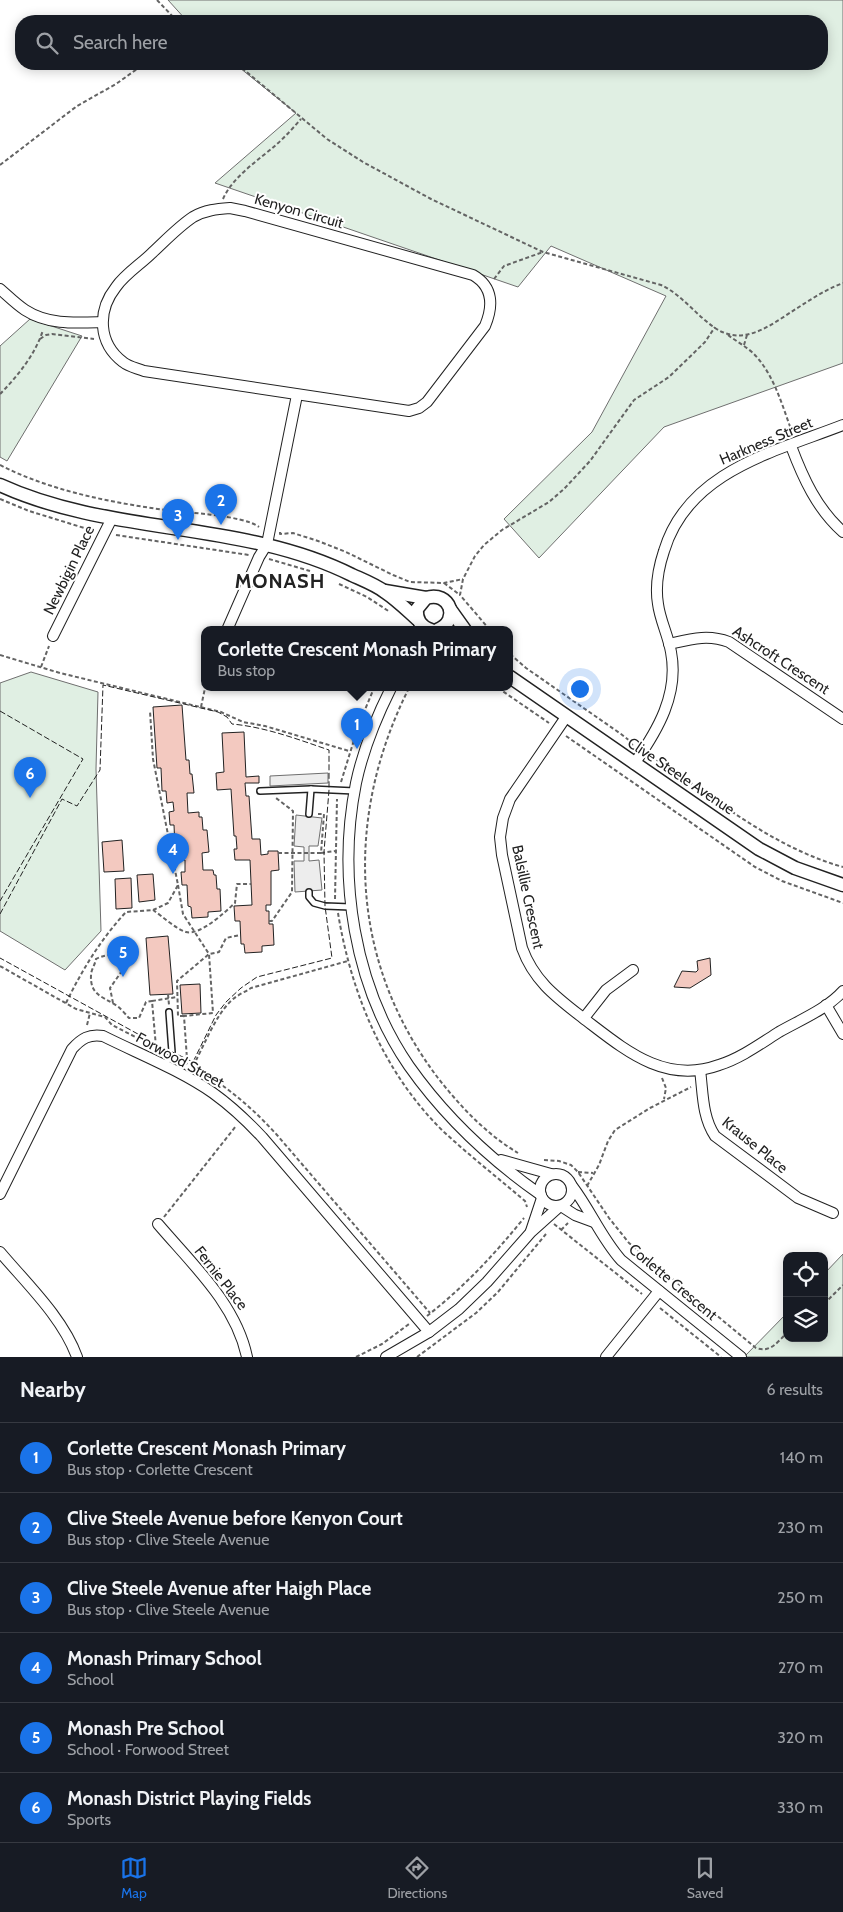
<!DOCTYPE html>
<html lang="en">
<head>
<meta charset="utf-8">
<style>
	body { margin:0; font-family:Cabin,sans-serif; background:#20242c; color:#f1f3f6 }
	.controls { position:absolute; right:15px; bottom:15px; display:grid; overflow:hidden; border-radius:10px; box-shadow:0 2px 12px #0003 }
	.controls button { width:45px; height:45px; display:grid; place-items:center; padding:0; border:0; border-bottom:1px solid #363941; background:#171b24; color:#f1f3f6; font:25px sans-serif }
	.you { position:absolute; left:579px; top:688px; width:18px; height:18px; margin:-12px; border:4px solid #fff; border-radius:50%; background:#1a73e8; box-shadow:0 0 0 8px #1a73e833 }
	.badge { display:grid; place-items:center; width:32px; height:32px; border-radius:50%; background:#1a73e8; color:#fff; font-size:16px; font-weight:700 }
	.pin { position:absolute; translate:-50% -41px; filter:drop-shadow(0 1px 2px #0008) }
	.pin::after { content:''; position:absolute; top:26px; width:18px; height:15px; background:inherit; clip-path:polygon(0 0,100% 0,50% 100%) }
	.popup { position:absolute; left:201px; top:626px; width:312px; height:65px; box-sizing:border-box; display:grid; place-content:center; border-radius:10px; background:#171b24; filter:drop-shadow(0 1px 4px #0005); font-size:16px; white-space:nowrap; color:#9ea1a6 }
	.popup b { font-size:19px; color:#f1f3f6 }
	.popup::after { content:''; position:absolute; left:50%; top:100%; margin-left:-10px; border:10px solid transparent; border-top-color:#171b24 }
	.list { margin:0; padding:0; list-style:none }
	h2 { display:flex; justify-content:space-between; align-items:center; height:65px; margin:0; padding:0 20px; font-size:21px }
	h2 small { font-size:16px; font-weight:400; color:#9ea1a6 }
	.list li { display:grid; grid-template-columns:32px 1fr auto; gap:15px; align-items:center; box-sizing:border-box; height:70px; padding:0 20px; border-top:1px solid #363941 }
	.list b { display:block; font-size:19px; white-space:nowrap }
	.list p { margin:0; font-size:16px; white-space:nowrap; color:#9ea1a6 }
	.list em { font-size:16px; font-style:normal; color:#9ea1a6 }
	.icon { flex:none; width:28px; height:28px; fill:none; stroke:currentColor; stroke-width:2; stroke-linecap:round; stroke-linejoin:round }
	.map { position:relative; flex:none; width:843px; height:1357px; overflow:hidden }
	.search { position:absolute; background:#171b24; box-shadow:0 2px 12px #0003; left:15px; right:15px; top:15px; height:55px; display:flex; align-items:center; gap:12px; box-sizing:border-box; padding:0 18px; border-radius:20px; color:#9ea1a6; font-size:19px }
	.sheet { height:485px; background:#171b24 }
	nav { display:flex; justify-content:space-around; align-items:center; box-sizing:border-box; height:70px; border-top:1px solid #363941; background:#171b24; font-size:14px; color:#9ea1a6 }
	nav a { display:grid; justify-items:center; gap:2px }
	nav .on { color:#1a73e8 }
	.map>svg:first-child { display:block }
</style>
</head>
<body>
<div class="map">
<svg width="843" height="1357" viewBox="0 0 843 1357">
	<rect width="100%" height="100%" fill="#fff"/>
	<!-- green -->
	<g fill="#e0efe3" stroke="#6f6f6f">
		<polygon points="168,0 843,0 843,363 664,427 539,558 504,519 592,432 666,296 551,246 518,287 215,183 296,113 235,64 822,64 822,21 187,21"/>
		<polygon points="30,319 82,336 7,461 0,457 0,346"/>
		<polygon points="31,672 98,692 96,769 101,931 65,970 0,931 0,683"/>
		<polygon points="843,1254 843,1357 744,1357 787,1313 787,1338 824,1338 824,1274"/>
	</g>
	<!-- parking -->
	<g fill="#ededed" stroke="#6f6f6f">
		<polygon points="328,773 328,783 270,786 270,776"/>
		<polygon points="296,815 322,818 318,846 309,846 309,861 319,860 322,890 295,892 294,861 304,861 304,847 294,846"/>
	</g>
	<!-- building -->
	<g fill="#f3c9c0" stroke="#222">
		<polygon points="182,705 186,760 189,760 190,774 192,774 194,793 187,793 188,813 199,812 199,817 202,817 203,830 207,830 209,852 202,853 203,870 213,870 214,875 216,875 217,889 220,889 221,911 208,912 208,917 192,918 191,907 188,906 187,885 182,885 181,872 185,872 185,860 181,860 180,847 175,848 174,825 170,825 169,812 174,811 173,802 167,803 166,791 162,791 161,768 157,768 153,707"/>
		<polygon points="244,732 246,777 259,776 259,783 245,783 246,796 249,796 252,839 260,839 261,855 268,854 268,851 278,851 279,870 271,871 271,905 266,905 266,911 269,911 269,924 273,924 274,945 262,946 262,952 245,953 244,944 241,944 240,921 235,921 234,906 252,905 250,860 235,860 234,849 237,849 236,836 234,836 231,789 217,790 216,773 224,772 222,733"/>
		<polygon points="122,840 124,871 104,872 102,842"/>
		<polygon points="153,874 155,900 139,902 137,875"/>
		<polygon points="131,878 132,908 116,909 115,879"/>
		<polygon points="168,936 173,994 150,995 146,938"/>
		<polygon points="710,958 711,975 690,988 674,987 682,971 696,972 698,970 697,961"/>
		<polygon points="200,984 201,1013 182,1014 180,985"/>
	</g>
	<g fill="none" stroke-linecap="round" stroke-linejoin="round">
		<!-- service casing -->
		<g stroke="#222" stroke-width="8">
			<g id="service">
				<polyline points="260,791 311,789"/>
				<polyline points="309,814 311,789 355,791"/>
				<polyline points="309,892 309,897 314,903 325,906 351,907"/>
				<polyline points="165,1066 172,1052 169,1012"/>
			</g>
		</g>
		<!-- minor casing -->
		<g stroke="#222" stroke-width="12">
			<g id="minor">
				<path d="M230,208L245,211L473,275C494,287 493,307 485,326L427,402L419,408L409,411L144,371C137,368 129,367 123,362C98,343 97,311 116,287C125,274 141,264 152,253C165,241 178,227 193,217C205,210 217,209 230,208Z"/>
				<path d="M0,289C8,296 16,304 25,310C48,325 75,323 102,322"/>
				<path d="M791,446C803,478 817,509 843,532"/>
				<polyline points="227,630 259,557 267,544 297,395"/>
				<polyline points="53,636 112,518"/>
				<path d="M669,644C691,639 708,634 729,642L843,719"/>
				<path d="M391,688C376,718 363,750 356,783C337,878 354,986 409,1066C445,1117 491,1160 541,1195"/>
				<path d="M566,717L510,799L503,818L500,837L502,855L522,948C534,981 556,997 583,1018C624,1049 664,1085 719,1065C741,1058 760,1044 779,1032C800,1020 827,1009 843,991"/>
				<path d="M634,764C658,730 679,694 671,652C668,635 660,620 658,604C655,586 658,569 664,551C688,471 774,452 843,425"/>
				<polyline points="826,1005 843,1034"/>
				<polyline points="584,1018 606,990 633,970"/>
				<path d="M700,1070C703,1092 702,1117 715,1136L798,1198L833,1213"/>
				<polyline points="501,1160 551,1174"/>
				<circle cx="556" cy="1190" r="16"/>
				<path d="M572,1186C591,1211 600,1236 621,1260L741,1357"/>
				<path d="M0,1194L72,1049C82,1038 89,1034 103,1036C139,1054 180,1070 213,1093C231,1106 247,1121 262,1137L429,1332"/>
				<polyline points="561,1206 575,1215 594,1222"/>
				<path d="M158,1224C192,1264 236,1304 247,1357"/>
				<polyline points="531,1231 542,1198"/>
				<path d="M0,1252C27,1284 63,1318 77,1357"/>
				<polyline points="386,1357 429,1332 459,1309 487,1282 531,1232 560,1206"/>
				<polyline points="606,1357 659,1291"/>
			</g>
		</g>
		<!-- tertiary casing -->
		<g stroke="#222" stroke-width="15">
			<g id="tertiary">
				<path d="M0,485C111,536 242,520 352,575C363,580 376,585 385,592C397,600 407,610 417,619"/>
				<polyline points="385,591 426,598"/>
				<polyline points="450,609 465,630"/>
				<path d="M431,630C421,627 416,620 417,609L426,598C450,590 461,621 437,630"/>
				<polyline points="510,677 759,849 795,868 843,885"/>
			</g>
		</g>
		<!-- path -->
		<g stroke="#646464" stroke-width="2" stroke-dasharray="4 2.5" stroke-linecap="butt">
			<polyline points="157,0 177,21"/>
			<path d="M237,64L327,139L363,162L431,199L543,252L661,285C681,294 696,315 715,328C745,348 773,323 799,307C813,298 827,289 843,283"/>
			<polyline points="0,165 77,106 116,84 144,64"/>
			<path d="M223,199C233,176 259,160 277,144C286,136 294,127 301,119"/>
			<polyline points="494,279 504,266 543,252"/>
			<path d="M728,335C736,341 745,346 753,353C774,374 782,405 792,432"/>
			<polyline points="40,339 46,335 52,334 94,339"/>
			<polyline points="744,345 747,335"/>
			<path d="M0,394C18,376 36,353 43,330"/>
			<path d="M0,465C51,491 109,502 165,510C187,513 243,515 259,527"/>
			<polyline points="0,499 29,511 94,531"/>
			<polyline points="280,532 280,534 293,533 318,541 346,552 393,575 410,582 444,583 463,579"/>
			<polyline points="116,535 249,555"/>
			<polyline points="269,559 310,571"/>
			<polyline points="444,583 460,595"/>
			<polyline points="339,584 367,597 390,612"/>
			<polyline points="490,630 460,595 463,579 475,556 484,545 502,530 549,502 564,489 590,461 634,400 669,377 705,342 715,327"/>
			<polyline points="510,654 526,668 621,734 630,741 633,746"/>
			<polyline points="0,655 60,673 221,712 243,722 265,726 349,751"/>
			<polyline points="41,667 49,646"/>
			<path d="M409,688C344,817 349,961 438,1078C460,1106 486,1134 518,1153"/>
			<polyline points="498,688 549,723"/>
			<polyline points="201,707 205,688"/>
			<polyline points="566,736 755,867 782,881 843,903"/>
			<path d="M650,759L661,762C719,802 775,848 843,867"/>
			<polyline points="341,782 359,724 374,688"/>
			<polyline points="278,853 321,853 324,814 318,814"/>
			<polyline points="321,853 335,851"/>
			<polyline points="178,885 183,914 209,954 213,1013 184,1016 187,1059 186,1062"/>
			<polyline points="335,899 337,799"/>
			<path d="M153,910C162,916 176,929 186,932C200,936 225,912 235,903L237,884H251"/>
			<path d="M338,913C351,993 384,1074 444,1132C470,1156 498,1178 525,1201L527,1207"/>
			<polyline points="269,921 272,921 292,892 293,811 276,798"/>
			<polyline points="0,966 76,1009 105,1017 112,1025 163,1051"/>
			<polyline points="168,994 169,1005"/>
			<polyline points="152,1001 177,997"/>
			<path d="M66,1003C82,970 101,939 126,912L153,910L168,903L178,885L153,759L150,711"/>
			<path d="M113,1003L110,988L124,968C119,953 108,953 96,959C95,965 91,970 91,975C90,994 101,996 114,1004C120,1007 125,1014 129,1018H139L146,1002L152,1001L156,1047"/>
			<polyline points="184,1016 178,1016 177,981 209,954 219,952 226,938 240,935"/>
			<polyline points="87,1025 90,1013"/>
			<path d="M178,1059C218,1079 247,1102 277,1135L430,1313"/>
			<path d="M193,1066C204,1046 215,1016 231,1001C237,995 245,992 251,988L348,961"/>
			<polyline points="662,1078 666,1088 664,1099"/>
			<path d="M544,1160L559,1161L571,1165L578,1172L609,1218L629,1243L756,1348C771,1353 777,1342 787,1333"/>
			<polyline points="578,1172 593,1173"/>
			<polyline points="587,1186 599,1165 608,1141 615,1130 650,1108 691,1087"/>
			<polyline points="164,1217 236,1126"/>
			<polyline points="554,1224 642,1294"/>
			<polyline points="561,1230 568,1223"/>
			<polyline points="824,1304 843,1285"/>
			<polyline points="660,1308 721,1357"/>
			<path d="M427,1316C465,1286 493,1256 524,1218"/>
			<polyline points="356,1357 382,1344 409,1324"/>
			<polyline points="417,1357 476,1313 498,1292 546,1234"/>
		</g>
		<!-- service -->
		<use href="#service" stroke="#fff" stroke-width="5"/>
		<!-- minor -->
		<use href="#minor" stroke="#fff" stroke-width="10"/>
		<!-- tertiary -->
		<use href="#tertiary" stroke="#fff" stroke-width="12"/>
		<!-- fence -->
		<g stroke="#222" stroke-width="1" stroke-dasharray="6 2.5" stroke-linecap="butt">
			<polyline points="0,711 83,759 0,901"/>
			<path d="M0,914L62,799L77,806L100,770L103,685L218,712L227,717L232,724C265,727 297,739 329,750V790L324,852L325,906L332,958L257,977L241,988L226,1002L216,1015L193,1062L156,1044L0,958"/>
		</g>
	</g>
	<g text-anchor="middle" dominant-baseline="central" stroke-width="4" stroke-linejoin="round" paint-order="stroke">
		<!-- street labels -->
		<g font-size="15" fill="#222" stroke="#fff">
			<text transform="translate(299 211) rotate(16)">Kenyon Circuit</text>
			<text transform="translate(766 441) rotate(-23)">Harkness Street</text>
			<text transform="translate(69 570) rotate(-64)">Newbigin Place</text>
			<text transform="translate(781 660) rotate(33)">Ashcroft Crescent</text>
			<text transform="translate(681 776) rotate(34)">Clive Steele Avenue</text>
			<text transform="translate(528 897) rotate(78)">Balsillie Crescent</text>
			<text transform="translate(180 1060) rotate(29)">Forwood Street</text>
			<text transform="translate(755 1145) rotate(39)">Krause Place</text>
			<text transform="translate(221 1278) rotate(52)">Fernie Place</text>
			<text transform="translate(673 1282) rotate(40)">Corlette Crescent</text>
		</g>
		<!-- district labels -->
		<g font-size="20" font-weight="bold" letter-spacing="1" fill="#222" stroke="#fff">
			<text x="280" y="581">MONASH</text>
		</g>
	</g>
</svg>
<div class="controls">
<button><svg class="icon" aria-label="locate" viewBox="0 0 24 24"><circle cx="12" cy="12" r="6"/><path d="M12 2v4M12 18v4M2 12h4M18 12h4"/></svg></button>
<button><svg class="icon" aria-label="layers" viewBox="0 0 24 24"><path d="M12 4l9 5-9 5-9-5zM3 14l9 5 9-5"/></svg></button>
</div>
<div class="you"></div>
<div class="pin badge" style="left:357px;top:749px">1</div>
<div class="popup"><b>Corlette Crescent Monash Primary</b>Bus stop</div>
<div class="pin badge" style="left:221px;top:525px">2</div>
<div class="pin badge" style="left:178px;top:540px">3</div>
<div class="pin badge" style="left:173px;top:874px">4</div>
<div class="pin badge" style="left:123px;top:977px">5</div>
<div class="pin badge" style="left:30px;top:798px">6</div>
<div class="search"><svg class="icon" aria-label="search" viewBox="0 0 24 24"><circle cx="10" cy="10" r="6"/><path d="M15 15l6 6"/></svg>Search here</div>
</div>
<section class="sheet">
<h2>Nearby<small>6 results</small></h2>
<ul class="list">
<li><span class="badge">1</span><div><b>Corlette Crescent Monash Primary</b><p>Bus stop · Corlette Crescent</p></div><em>140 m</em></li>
<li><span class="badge">2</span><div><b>Clive Steele Avenue before Kenyon Court</b><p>Bus stop · Clive Steele Avenue</p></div><em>230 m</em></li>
<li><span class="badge">3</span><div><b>Clive Steele Avenue after Haigh Place</b><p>Bus stop · Clive Steele Avenue</p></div><em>250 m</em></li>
<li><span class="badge">4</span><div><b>Monash Primary School</b><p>School</p></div><em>270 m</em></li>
<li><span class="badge">5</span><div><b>Monash Pre School</b><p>School · Forwood Street</p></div><em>320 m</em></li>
<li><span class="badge">6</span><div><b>Monash District Playing Fields</b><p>Sports</p></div><em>330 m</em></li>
</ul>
</section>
<nav>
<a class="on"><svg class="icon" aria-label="map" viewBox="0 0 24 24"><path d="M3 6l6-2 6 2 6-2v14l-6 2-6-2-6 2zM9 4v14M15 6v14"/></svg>Map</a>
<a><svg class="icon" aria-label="directions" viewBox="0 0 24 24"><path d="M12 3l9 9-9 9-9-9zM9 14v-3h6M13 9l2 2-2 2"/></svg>Directions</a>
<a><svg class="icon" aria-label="saved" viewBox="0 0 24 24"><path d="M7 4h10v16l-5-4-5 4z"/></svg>Saved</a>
</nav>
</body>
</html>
